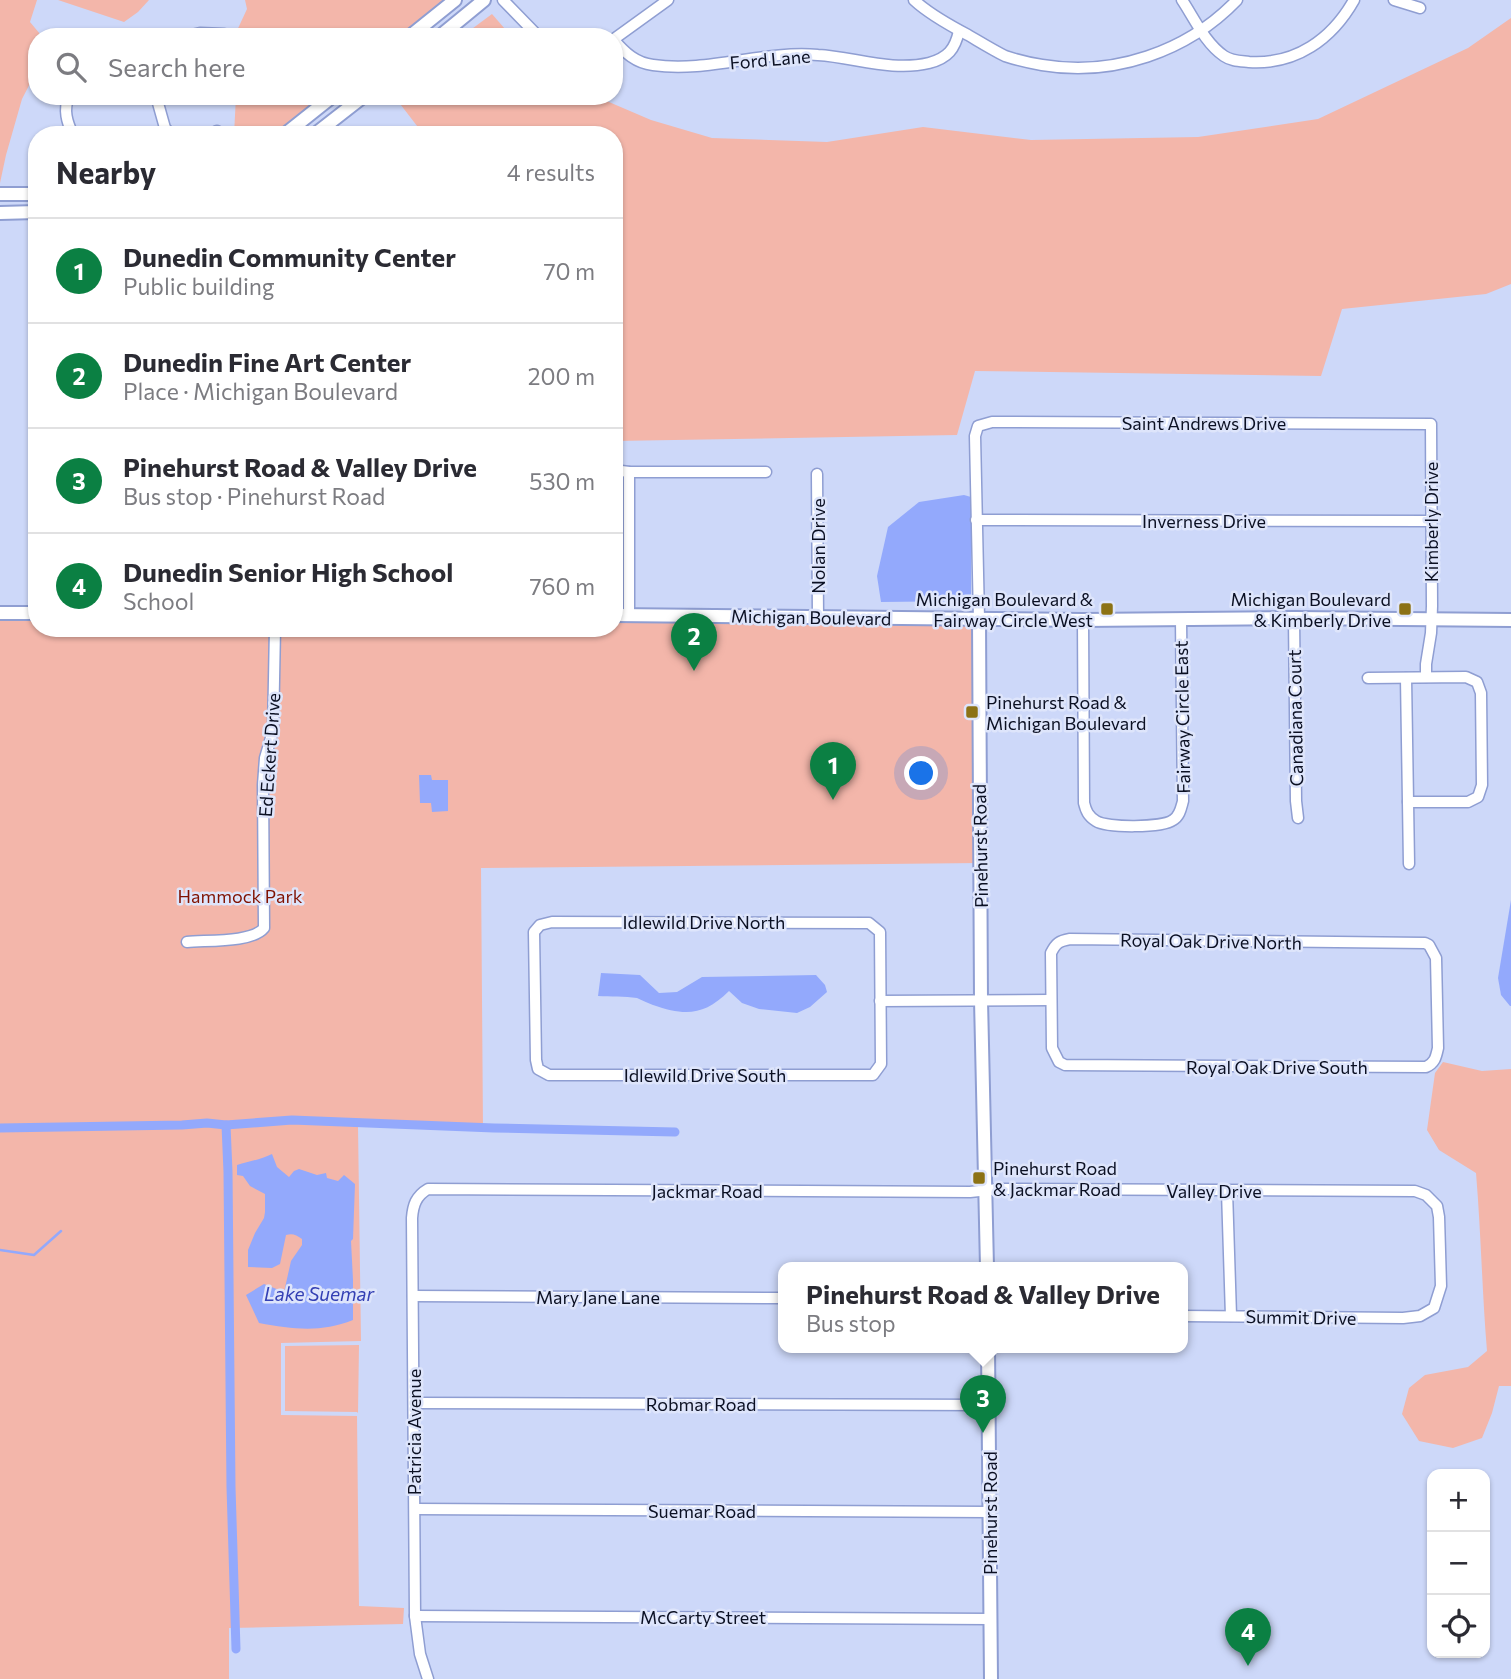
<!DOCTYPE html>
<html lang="en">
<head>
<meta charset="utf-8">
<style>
	body { margin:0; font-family:Commissioner,sans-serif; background:#f2f2f3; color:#2b2b33 }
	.controls { position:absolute; right:21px; bottom:21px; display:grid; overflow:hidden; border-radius:14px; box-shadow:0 2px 5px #0004 }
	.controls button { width:63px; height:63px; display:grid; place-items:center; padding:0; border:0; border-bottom:2px solid #e1e1e2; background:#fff; color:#2b2b33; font:35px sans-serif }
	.you { position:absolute; left:922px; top:774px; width:24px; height:24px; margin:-18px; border:5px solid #fff; border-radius:50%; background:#1a73e8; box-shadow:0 0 0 10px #1a73e833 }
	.badge { display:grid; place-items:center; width:46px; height:46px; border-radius:50%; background:#0b8043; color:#fff; font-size:23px; font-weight:700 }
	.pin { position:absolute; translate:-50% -58px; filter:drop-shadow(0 2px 4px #0008) }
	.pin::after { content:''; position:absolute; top:37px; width:24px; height:21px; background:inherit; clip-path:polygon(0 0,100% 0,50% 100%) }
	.popup { position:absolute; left:778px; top:1262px; width:410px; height:91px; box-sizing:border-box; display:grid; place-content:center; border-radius:14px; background:#fff; filter:drop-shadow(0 2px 5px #0005); font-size:23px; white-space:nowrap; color:#7c7c81 }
	.popup b { font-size:26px; color:#2b2b33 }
	.popup::after { content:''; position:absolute; left:50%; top:100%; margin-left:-14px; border:14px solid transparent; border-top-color:#fff }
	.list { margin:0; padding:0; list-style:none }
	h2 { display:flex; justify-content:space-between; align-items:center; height:91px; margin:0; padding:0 28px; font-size:30px }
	h2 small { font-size:23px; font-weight:400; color:#7c7c81 }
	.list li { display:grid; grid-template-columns:46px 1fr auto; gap:21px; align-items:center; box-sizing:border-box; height:105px; padding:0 28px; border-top:2px solid #e1e1e2 }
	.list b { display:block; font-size:26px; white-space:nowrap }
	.list p { margin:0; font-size:23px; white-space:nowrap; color:#7c7c81 }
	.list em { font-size:23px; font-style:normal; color:#7c7c81 }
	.icon { flex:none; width:38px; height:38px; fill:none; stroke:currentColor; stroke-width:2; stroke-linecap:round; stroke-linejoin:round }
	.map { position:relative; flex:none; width:1511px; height:1679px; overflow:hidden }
	.search { position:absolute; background:#fff; box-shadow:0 2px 5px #0004; left:28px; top:28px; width:595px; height:77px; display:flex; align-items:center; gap:18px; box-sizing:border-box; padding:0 24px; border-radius:28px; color:#7c7c81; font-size:26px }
	.panel { position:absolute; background:#fff; box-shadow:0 2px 5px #0004; left:28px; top:126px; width:595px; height:511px; border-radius:28px }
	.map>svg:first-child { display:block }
</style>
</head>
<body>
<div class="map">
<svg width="1511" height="1679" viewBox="0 0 1511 1679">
	<rect width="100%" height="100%" fill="#cdd8f9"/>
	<!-- green -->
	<g fill="#f3b6aa">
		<polygon points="0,0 37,0 30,22 40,34 41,37 37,37 37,70 22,99 6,155 0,183"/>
		<polygon points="58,0 149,0 138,12 124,22"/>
		<polygon points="245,0 448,0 401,37 234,37 247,9"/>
		<polygon points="492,14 512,37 461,37"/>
		<polygon points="1511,18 1511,284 1486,294 1342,309 1321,376 975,371 957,435 614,441 614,135 424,135 394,96 595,96 651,120 712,138 827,142 923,127 1031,140 1198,137 1318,119 1468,48"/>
		<polygon points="236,96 325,96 276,135 234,135"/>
		<polygon points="0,613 37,614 37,628 614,628 614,617 979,619 980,863 481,868 483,1129 358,1126 361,1341 281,1343 281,1415 357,1416 359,1606 404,1608 403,1624 229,1628 229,1679 0,1679"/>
		<path d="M1443,1062L1482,1071L1511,1069V1386H1499L1492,1413L1482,1438L1453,1448L1419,1441L1402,1414L1409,1388L1425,1375L1468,1367L1487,1351C1482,1291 1481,1232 1476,1173L1439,1150L1427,1130L1435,1073Z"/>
		<polygon points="359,1345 358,1413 357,1412 285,1411 285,1346"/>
	</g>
	<!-- water -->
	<g fill="#93a9fc">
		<polygon points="964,495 971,497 971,601 881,602 877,576 888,527 919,502"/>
		<polygon points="419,775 431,775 432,780 448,780 448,811 432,812 431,803 420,803"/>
		<polygon points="1511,900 1511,1006 1510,1006 1501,995 1498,978"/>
		<path d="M601,973L640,975L659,993L677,992L702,977L816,975L825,985L827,992L810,1007L797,1013L759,1009L742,1003L729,991C704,1016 685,1016 653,1005C647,1003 642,1000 637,998C625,996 610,997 598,996Z"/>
		<path d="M272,1154L277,1167L289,1177L294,1171L299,1169L317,1175L326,1173L327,1178L338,1181L344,1175L355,1184L353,1239L351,1241L353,1280V1320C320,1333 293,1329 259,1323L246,1295L264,1284L284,1292L291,1261L302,1245V1239C296,1235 293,1233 286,1235L280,1264L272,1268L248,1267V1250L255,1233L264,1218L265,1212V1194L250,1186L243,1176L237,1175V1165C249,1161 260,1160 272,1154Z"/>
	</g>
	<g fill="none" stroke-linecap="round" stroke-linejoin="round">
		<!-- stream -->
		<polyline stroke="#93a9fc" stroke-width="2.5" points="0,1250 34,1255 61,1231"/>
		<!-- canal -->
		<g stroke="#93a9fc" stroke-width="9">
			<polyline points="226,1125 228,1172 231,1487 236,1649"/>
			<polyline points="0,1128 182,1125 207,1123 226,1125 292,1120 494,1128 675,1132"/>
		</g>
		<!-- street casing -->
		<g stroke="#8f9ed2" stroke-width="13">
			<g id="street">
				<polyline points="503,0 539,37"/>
				<path d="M914,0C929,14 949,25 968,35C980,42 993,50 1005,56C1017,60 1030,63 1042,65C1113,77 1187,52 1237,0"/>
				<path d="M1182,0C1194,18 1205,43 1224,56C1231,61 1240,61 1249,62C1296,65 1332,39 1354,0"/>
				<polyline points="1394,0 1420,8"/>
				<polyline points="183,37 200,33 224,34"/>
				<polyline points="614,39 668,0"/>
				<path d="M614,40C625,53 636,63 653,65C708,73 763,50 818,55C854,57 892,72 929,63C948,58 955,49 959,31"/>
				<path d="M69,96C63,110 67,122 73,135"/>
				<polyline points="156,96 165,128 172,135"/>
				<polyline points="210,135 217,131"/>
				<polyline points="614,470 629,472 766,472"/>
				<polyline points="629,472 629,615"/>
				<polyline points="817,474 818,617"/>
				<polyline points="976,520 1431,521"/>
				<polyline points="1294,618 1296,801 1298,818"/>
				<polyline points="979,619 975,436 978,426 992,422 1431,424 1432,606 1431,633 1426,664 1426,677"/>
				<path d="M1083,620L1084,803C1086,811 1088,816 1096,821C1107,828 1162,828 1173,820C1180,816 1181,808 1183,801L1181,620"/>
				<polyline points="1368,678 1466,677 1477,682 1481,693 1482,785 1478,797 1468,802 1408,802"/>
				<polyline points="1406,678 1409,864"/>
				<polygon points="552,922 869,923 880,932 881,1064 873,1075 549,1075 538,1069 536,1060 534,932 540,925"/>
				<path d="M1070,939L1425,943L1429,945L1436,958L1438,1048C1436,1057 1435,1063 1426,1067L1065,1065L1059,1062L1052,1048L1051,953C1056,943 1059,941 1070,939Z"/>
				<path d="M187,942C206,940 252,943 264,928L263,785L265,758L273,731L275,628"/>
				<polyline points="880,1001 1051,1000"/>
				<polyline points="1227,1191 1231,1316"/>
				<polyline points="413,1296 783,1298"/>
				<polyline points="414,1403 988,1405"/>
				<polyline points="415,1509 989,1512"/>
				<polyline points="415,1616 990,1619"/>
				<path d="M428,1679L420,1654L415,1616L412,1218C413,1205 416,1196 428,1189L970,1192L998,1189L1415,1191L1426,1195L1437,1206L1439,1217L1441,1286L1434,1308L1420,1316L1403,1318L1182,1316"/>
			</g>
		</g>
		<!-- secondary casing -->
		<g stroke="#8f9ed2" stroke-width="16">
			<g id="secondary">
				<polyline points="409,37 455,0"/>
				<polyline points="439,37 484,0"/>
				<polyline points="284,135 333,96"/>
				<polyline points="314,135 364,96"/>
				<polyline points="0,194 37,194"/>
				<polyline points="0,213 37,212"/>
				<polyline points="0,613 37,613"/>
				<polyline points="614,615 1083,620 1294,618 1511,620"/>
				<polyline points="979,619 981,1000 987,1267"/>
				<polyline points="988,1347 991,1679"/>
			</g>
		</g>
		<!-- street -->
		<use href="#street" stroke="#fff" stroke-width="10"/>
		<!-- secondary -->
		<use href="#secondary" stroke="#fff" stroke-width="12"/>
	</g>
	<!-- markers -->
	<g fill="#8c7215" stroke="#dee5fb" stroke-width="2.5">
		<rect x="1100" y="602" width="14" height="14" rx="3.5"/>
		<rect x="1398" y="602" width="14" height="14" rx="3.5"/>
		<rect x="965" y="705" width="14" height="14" rx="3.5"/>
		<rect x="972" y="1171" width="14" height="14" rx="3.5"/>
	</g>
	<g text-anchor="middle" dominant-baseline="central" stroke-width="5" stroke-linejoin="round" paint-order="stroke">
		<!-- street labels -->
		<g font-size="18" fill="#0b1023" stroke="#dee5fb">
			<text transform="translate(770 59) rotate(-5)">Ford Lane</text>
			<text x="1204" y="423">Saint Andrews Drive</text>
			<text x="1204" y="521">Inverness Drive</text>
			<text transform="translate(1431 522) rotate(-90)">Kimberly Drive</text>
			<text transform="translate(818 546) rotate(-90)">Nolan Drive</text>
			<text transform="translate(811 617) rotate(1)">Michigan Boulevard</text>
			<text transform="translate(1182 717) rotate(-91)">Fairway Circle East</text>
			<text transform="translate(1295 718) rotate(-91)">Canadiana Court</text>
			<text transform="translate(269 755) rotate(-86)">Ed Eckert Drive</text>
			<text transform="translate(980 846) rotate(-91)">Pinehurst Road</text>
			<text x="704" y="922">Idlewild Drive North</text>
			<text transform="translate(1211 941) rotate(1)">Royal Oak Drive North</text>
			<text x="1277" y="1067">Royal Oak Drive South</text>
			<text x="705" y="1075">Idlewild Drive South</text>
			<text x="707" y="1191">Jackmar Road</text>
			<text x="1214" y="1191">Valley Drive</text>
			<text x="598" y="1297">Mary Jane Lane</text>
			<text transform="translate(1301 1317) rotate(1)">Summit Drive</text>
			<text x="701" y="1404">Robmar Road</text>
			<text transform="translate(414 1432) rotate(-90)">Patricia Avenue</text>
			<text x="702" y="1511">Suemar Road</text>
			<text transform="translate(990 1513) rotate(-90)">Pinehurst Road</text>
			<text x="703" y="1617">McCarty Street</text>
		</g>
		<!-- poi labels -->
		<g font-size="18" fill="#0b1023" stroke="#dee5fb" text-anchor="end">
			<text x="1093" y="599">Michigan Boulevard &amp;<tspan x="1093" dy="21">Fairway Circle West</tspan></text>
			<text x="1391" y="599">Michigan Boulevard<tspan x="1391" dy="21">&amp; Kimberly Drive</tspan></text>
			<text x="986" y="702" text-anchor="start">Pinehurst Road &amp;<tspan x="986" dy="21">Michigan Boulevard</tspan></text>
			<text x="993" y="1168" text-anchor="start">Pinehurst Road<tspan x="993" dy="21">&amp; Jackmar Road</tspan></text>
		</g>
		<!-- park labels -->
		<g font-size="18" fill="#801202" stroke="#dee5fb">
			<text x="240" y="896">Hammock Park</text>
		</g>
		<!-- water labels -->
		<g font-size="19" font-style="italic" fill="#3440b4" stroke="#dee5fb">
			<text x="319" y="1293">Lake Suemar</text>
		</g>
	</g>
</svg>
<div class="controls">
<button>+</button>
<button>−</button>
<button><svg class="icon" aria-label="locate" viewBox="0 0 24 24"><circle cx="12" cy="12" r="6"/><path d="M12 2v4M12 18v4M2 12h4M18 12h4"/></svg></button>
</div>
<div class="you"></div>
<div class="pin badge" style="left:833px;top:800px">1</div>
<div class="pin badge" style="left:694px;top:671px">2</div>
<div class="pin badge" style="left:983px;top:1433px">3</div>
<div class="popup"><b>Pinehurst Road &amp; Valley Drive</b>Bus stop</div>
<div class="pin badge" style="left:1248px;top:1666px">4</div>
<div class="search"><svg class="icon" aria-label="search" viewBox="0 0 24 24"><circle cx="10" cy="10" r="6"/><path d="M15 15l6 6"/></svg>Search here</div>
<section class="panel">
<h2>Nearby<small>4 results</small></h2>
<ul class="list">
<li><span class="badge">1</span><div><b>Dunedin Community Center</b><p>Public building</p></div><em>70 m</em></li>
<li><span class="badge">2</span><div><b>Dunedin Fine Art Center</b><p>Place · Michigan Boulevard</p></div><em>200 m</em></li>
<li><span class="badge">3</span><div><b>Pinehurst Road &amp; Valley Drive</b><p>Bus stop · Pinehurst Road</p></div><em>530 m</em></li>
<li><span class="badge">4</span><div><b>Dunedin Senior High School</b><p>School</p></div><em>760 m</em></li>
</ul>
</section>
</div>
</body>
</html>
